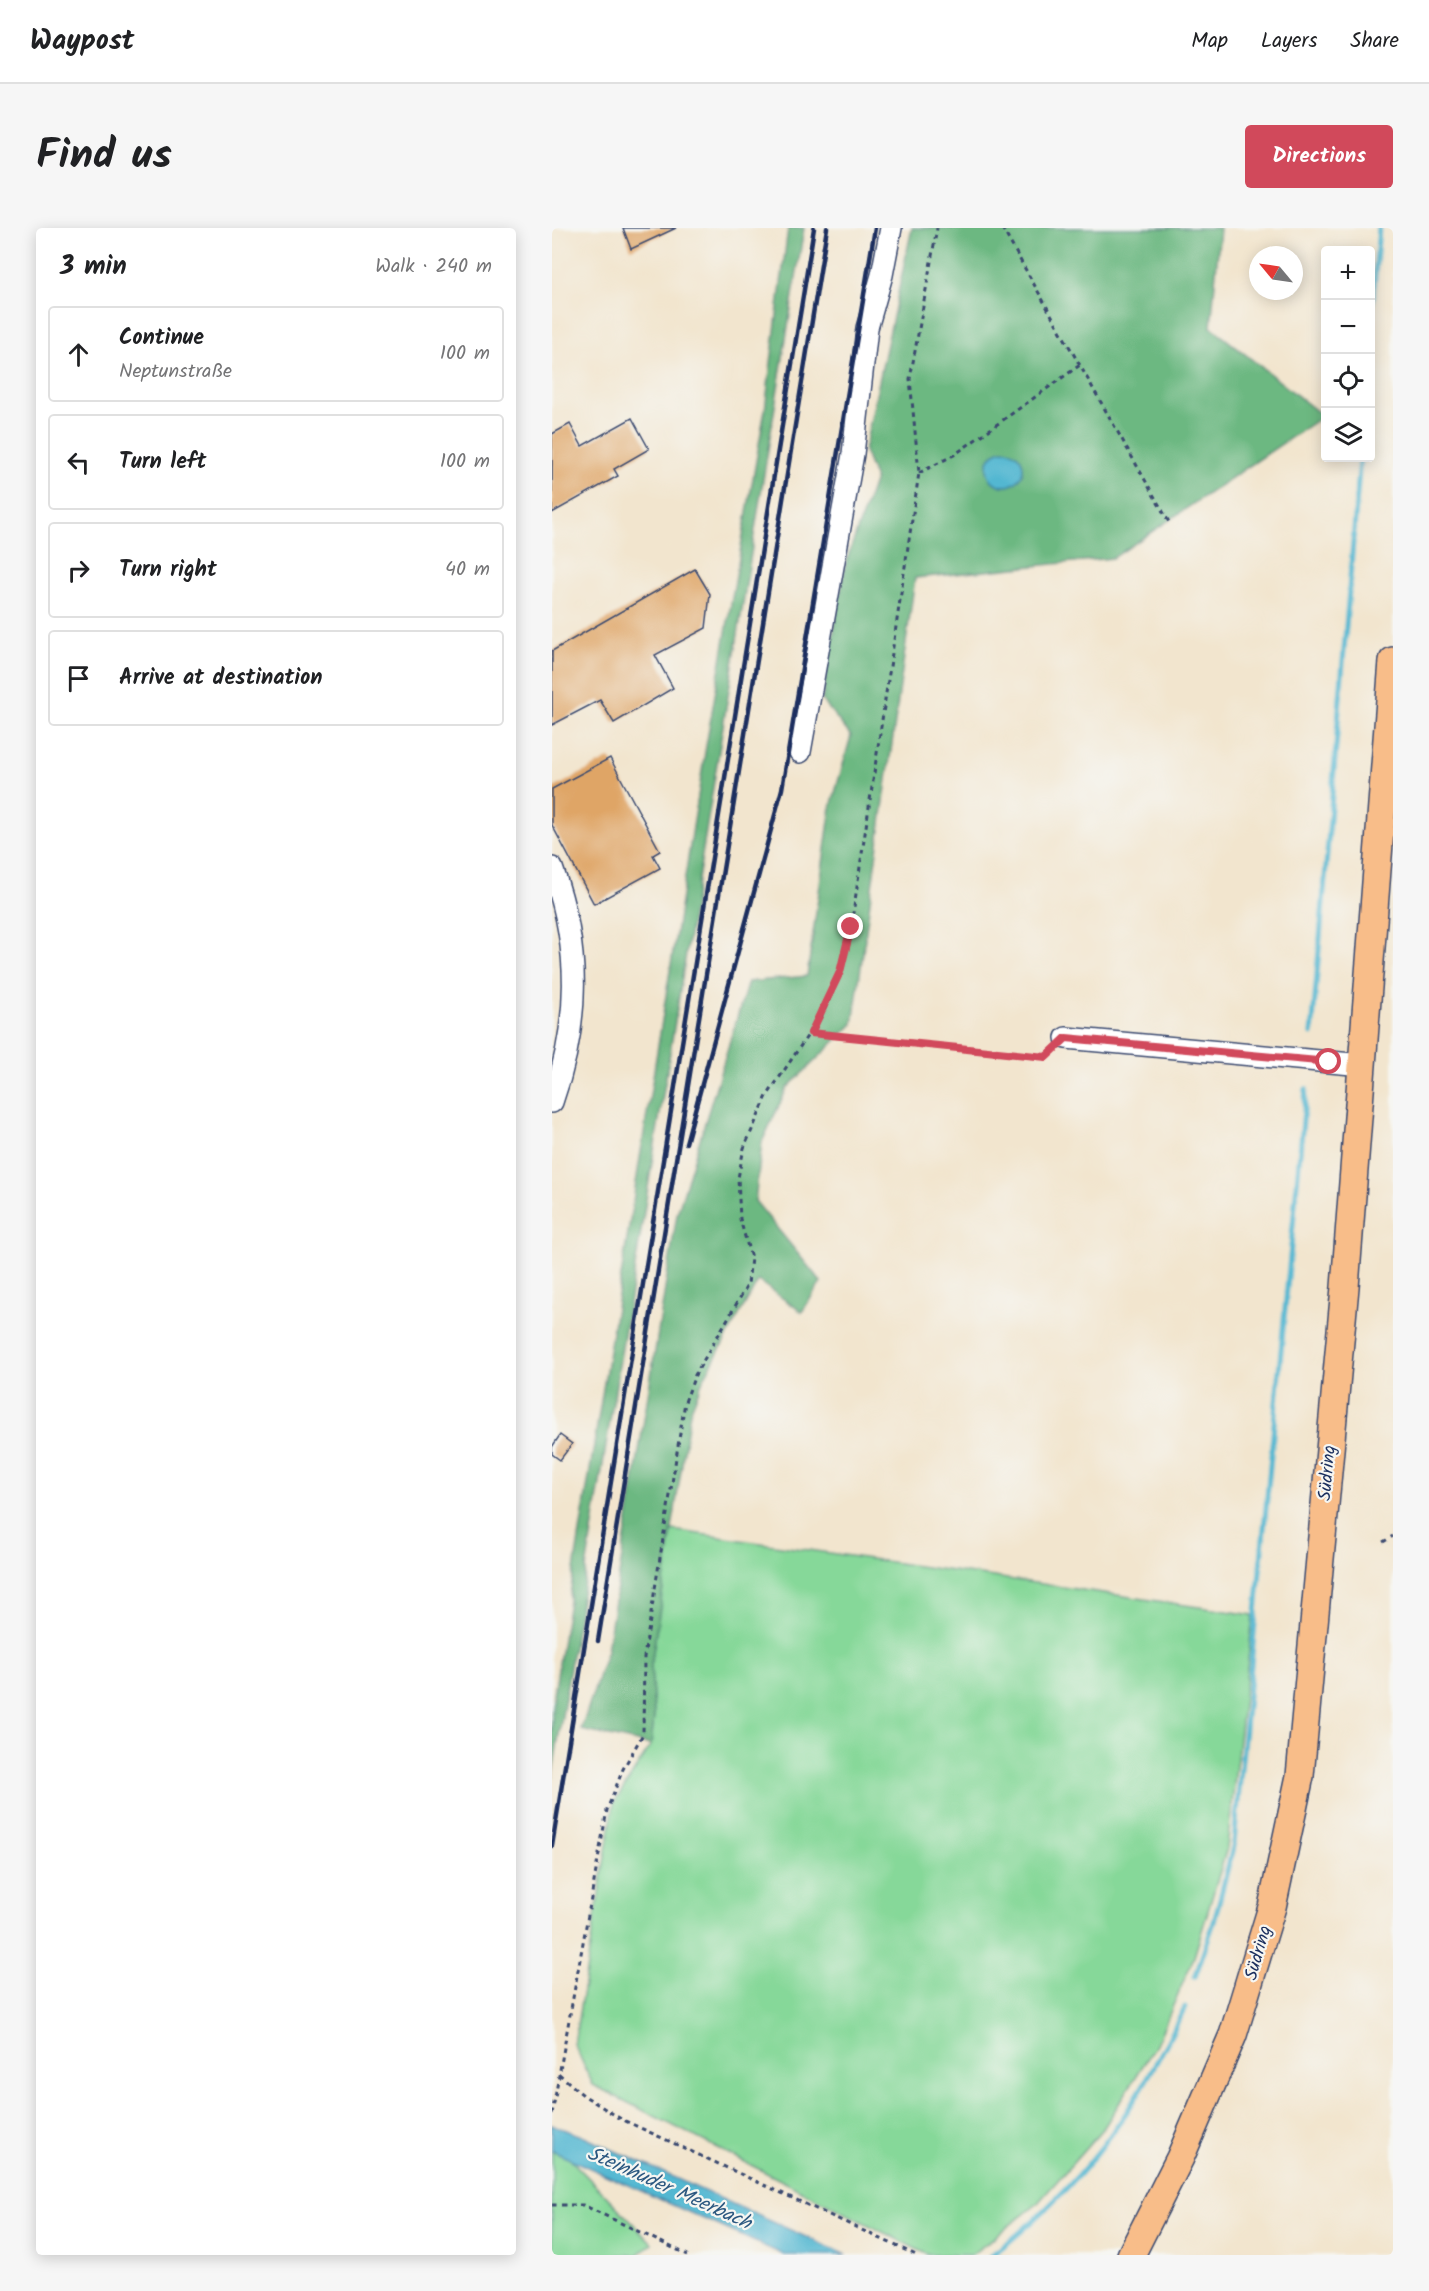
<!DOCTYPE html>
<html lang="en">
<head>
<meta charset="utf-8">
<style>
	body { margin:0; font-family:Kalam,sans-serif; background:#f6f6f6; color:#202124 }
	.controls { position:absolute; right:18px; top:18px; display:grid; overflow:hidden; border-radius:6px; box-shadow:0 3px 15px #0003 }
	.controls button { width:54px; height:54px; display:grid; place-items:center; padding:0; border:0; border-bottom:2px solid #e0e0e0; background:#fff; color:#202124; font:30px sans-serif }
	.compass { position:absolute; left:697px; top:18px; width:54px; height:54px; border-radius:50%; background:#fff; box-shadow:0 3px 15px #0003; rotate:299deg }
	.stop { position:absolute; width:18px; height:18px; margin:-14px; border:4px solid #d1495b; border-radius:50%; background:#fff }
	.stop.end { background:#d1495b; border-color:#fff; box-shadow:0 2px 6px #0008 }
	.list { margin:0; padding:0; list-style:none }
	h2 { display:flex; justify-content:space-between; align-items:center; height:78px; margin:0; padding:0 24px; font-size:26px }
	h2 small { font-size:20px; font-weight:400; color:#757577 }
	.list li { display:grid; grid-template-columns:39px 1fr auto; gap:18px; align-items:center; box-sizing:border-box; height:96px; margin:0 12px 12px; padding:0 12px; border:2px solid #e0e0e0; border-radius:6px }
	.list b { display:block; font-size:22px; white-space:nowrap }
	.list p { margin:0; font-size:20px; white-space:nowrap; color:#757577 }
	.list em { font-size:20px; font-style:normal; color:#757577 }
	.icon { flex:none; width:33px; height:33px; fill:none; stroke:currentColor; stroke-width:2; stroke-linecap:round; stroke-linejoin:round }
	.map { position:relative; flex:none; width:841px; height:2027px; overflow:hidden; border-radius:6px }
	header { display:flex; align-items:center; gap:36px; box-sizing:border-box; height:84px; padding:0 30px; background:#fff; border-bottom:2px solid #e0e0e0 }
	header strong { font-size:28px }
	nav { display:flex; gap:33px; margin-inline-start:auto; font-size:21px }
	.intro { display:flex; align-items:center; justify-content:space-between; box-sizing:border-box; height:144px; padding:0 36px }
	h1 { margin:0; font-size:42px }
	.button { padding:15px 27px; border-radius:6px; background:#d1495b; color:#fff; font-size:21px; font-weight:700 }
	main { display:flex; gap:36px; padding:0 36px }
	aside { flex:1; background:#fff; border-radius:6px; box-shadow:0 3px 15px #0003 }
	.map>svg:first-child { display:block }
</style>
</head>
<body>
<header>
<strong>Waypost</strong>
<nav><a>Map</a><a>Layers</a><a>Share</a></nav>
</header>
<div class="intro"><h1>Find us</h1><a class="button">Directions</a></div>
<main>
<aside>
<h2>3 min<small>Walk · 240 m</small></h2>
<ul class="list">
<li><svg class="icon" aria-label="ahead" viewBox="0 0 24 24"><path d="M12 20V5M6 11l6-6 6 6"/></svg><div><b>Continue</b><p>Neptunstraße</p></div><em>100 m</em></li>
<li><svg class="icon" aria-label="left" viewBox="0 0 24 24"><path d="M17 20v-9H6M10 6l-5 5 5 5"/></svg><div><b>Turn left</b></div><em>100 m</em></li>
<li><svg class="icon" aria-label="right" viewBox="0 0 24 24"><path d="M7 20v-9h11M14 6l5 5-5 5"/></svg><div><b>Turn right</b></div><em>40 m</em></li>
<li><svg class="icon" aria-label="arrive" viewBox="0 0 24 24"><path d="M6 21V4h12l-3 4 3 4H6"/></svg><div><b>Arrive at destination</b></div></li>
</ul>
</aside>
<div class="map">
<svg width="841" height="2027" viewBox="0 0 841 2027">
	<rect width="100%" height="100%" fill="#f6f6f2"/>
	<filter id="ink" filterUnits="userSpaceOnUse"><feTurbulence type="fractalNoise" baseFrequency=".0167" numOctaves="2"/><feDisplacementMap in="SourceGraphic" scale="12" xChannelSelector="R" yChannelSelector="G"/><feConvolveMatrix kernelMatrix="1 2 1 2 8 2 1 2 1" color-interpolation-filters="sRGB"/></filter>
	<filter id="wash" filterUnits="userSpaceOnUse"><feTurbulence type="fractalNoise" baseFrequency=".008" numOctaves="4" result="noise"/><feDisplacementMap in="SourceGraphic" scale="24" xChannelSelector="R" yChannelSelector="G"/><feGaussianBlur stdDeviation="1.35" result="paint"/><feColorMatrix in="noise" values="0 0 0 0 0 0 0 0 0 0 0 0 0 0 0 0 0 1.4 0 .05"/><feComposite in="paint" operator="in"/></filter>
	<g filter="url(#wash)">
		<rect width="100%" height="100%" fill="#f2e5ce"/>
		<!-- green -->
		<g fill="#86d899" stroke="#50847c" stroke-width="1.5">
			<polygon points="120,1302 701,1387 675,1620 642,1729 604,1817 551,1901 484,1977 419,2027 376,2027 41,1857 22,1816 62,1575 99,1517 102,1488 99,1437"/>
			<polygon points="0,1923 17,1930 100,2015 86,2027 0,2027"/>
		</g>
		<!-- forest -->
		<g fill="#6cb881" stroke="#447470" stroke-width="1.5">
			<polygon points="236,0 252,0 0,1550 0,1479 154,518 213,182"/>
			<polygon points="360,0 668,0 659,99 771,188 561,330 363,350 301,796 235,860 210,914 203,973 269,1054 250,1084 206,1053 151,1152 138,1184 99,1437 102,1488 99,1517 29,1502 55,1422 125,986 196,754 255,748 279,579 299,508 270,472 294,334 323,251 312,223"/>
		</g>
		<!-- water -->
		<g fill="#52b7d1" stroke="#367398" stroke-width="1.5">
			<circle cx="453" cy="240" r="18"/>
			<polygon points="0,1897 30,1908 294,2027 232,2027 0,1923"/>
		</g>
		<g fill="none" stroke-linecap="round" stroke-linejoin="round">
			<!-- stream -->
			<g stroke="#52b7d1" stroke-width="5">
				<polyline points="818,105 827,0"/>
				<polyline points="760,806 808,230"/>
				<polyline points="643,1749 662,1694 682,1615 754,861"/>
				<path d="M439,2027C455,2017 468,2004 482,1992C552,1929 592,1863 633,1779"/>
			</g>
		</g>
		<g id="blocks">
			<!-- building -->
			<g fill="#dfa566">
				<polygon points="71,0 124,0 79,21"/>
				<polygon points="80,190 97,221 62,241 66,248 0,285 0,206 18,196 30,218"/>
				<polygon points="143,341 158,366 154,400 103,427 121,460 62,495 48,472 0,497 0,423"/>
				<polygon points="58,530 108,623 101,627 108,640 42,676 0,597 0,561"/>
				<polygon points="8,1207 20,1216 8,1232 0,1226 0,1219"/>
			</g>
		</g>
	</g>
	<g filter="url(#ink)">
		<use href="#blocks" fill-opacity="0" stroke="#3b4a6f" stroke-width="1.5"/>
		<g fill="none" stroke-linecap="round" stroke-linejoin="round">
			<!-- minor casing -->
			<g stroke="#3b4a6f" stroke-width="24">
				<g id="minor">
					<polyline points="248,524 301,226 315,100 330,47 339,0"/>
					<path d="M0,640C29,719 28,795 0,874"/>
					<polyline points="514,810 811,837"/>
				</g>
			</g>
			<!-- major casing -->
			<g stroke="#3b4a6f" stroke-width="30">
				<polyline id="major" points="579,2027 628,1930 681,1807 720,1679 748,1548 793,1059 841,433"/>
			</g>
			<!-- path -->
			<g stroke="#3b4a6f" stroke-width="3" stroke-dasharray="4.5 4.5" stroke-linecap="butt">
				<polyline points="450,0 618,296"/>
				<polyline points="367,245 402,227 528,137"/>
				<polyline points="260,805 494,829 501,822"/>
				<polyline points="831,1314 841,1308"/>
				<polyline points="7,1846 31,1867 69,1891 364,2027"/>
				<polyline points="0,1886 55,1582 71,1541 91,1506 92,1429 133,1174 143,1147 196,1056 199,1030 188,991 186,950 192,920 215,868 270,786 288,744 299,699 367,245 358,151 385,0"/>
				<polyline points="0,1977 31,1977 136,2027"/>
			</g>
			<!-- minor -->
			<use href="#minor" stroke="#fff" stroke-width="21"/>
			<!-- major -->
			<use href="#major" stroke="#f8bd89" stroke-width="27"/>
			<!-- rail -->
			<g stroke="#1b2f5e" stroke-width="4.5">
				<polyline points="134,915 230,561 323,0"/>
				<polyline points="46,1413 275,0"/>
				<polyline points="0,1618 262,0"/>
			</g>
		</g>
	</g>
	<g fill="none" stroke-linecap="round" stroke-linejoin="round" filter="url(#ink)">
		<!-- route -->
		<polyline stroke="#d1495b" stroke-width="8" points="299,699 288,744 259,805 494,829 514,810 777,834"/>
	</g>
	<g text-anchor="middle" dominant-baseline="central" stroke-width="4.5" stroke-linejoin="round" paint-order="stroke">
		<!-- street labels -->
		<g font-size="18" fill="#1b2f5e" stroke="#f6f6f2">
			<text transform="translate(776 1245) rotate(-85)">Südring</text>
			<text transform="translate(707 1725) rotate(-74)">Südring</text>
		</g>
		<!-- water labels -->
		<g font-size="20" font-style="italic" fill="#2c5880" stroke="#f6f6f2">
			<text transform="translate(117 1961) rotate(24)">Steinhuder Meerbach</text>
		</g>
	</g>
</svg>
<div class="controls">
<button>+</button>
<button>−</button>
<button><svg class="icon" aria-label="locate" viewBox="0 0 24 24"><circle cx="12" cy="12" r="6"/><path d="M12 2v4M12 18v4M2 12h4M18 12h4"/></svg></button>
<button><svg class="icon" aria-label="layers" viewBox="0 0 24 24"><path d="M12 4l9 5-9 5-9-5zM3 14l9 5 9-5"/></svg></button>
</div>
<svg class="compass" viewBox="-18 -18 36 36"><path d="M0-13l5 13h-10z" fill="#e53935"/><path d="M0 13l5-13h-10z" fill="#757577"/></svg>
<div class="stop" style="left:777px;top:834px"></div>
<div class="stop end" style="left:299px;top:699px"></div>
</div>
</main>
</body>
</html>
